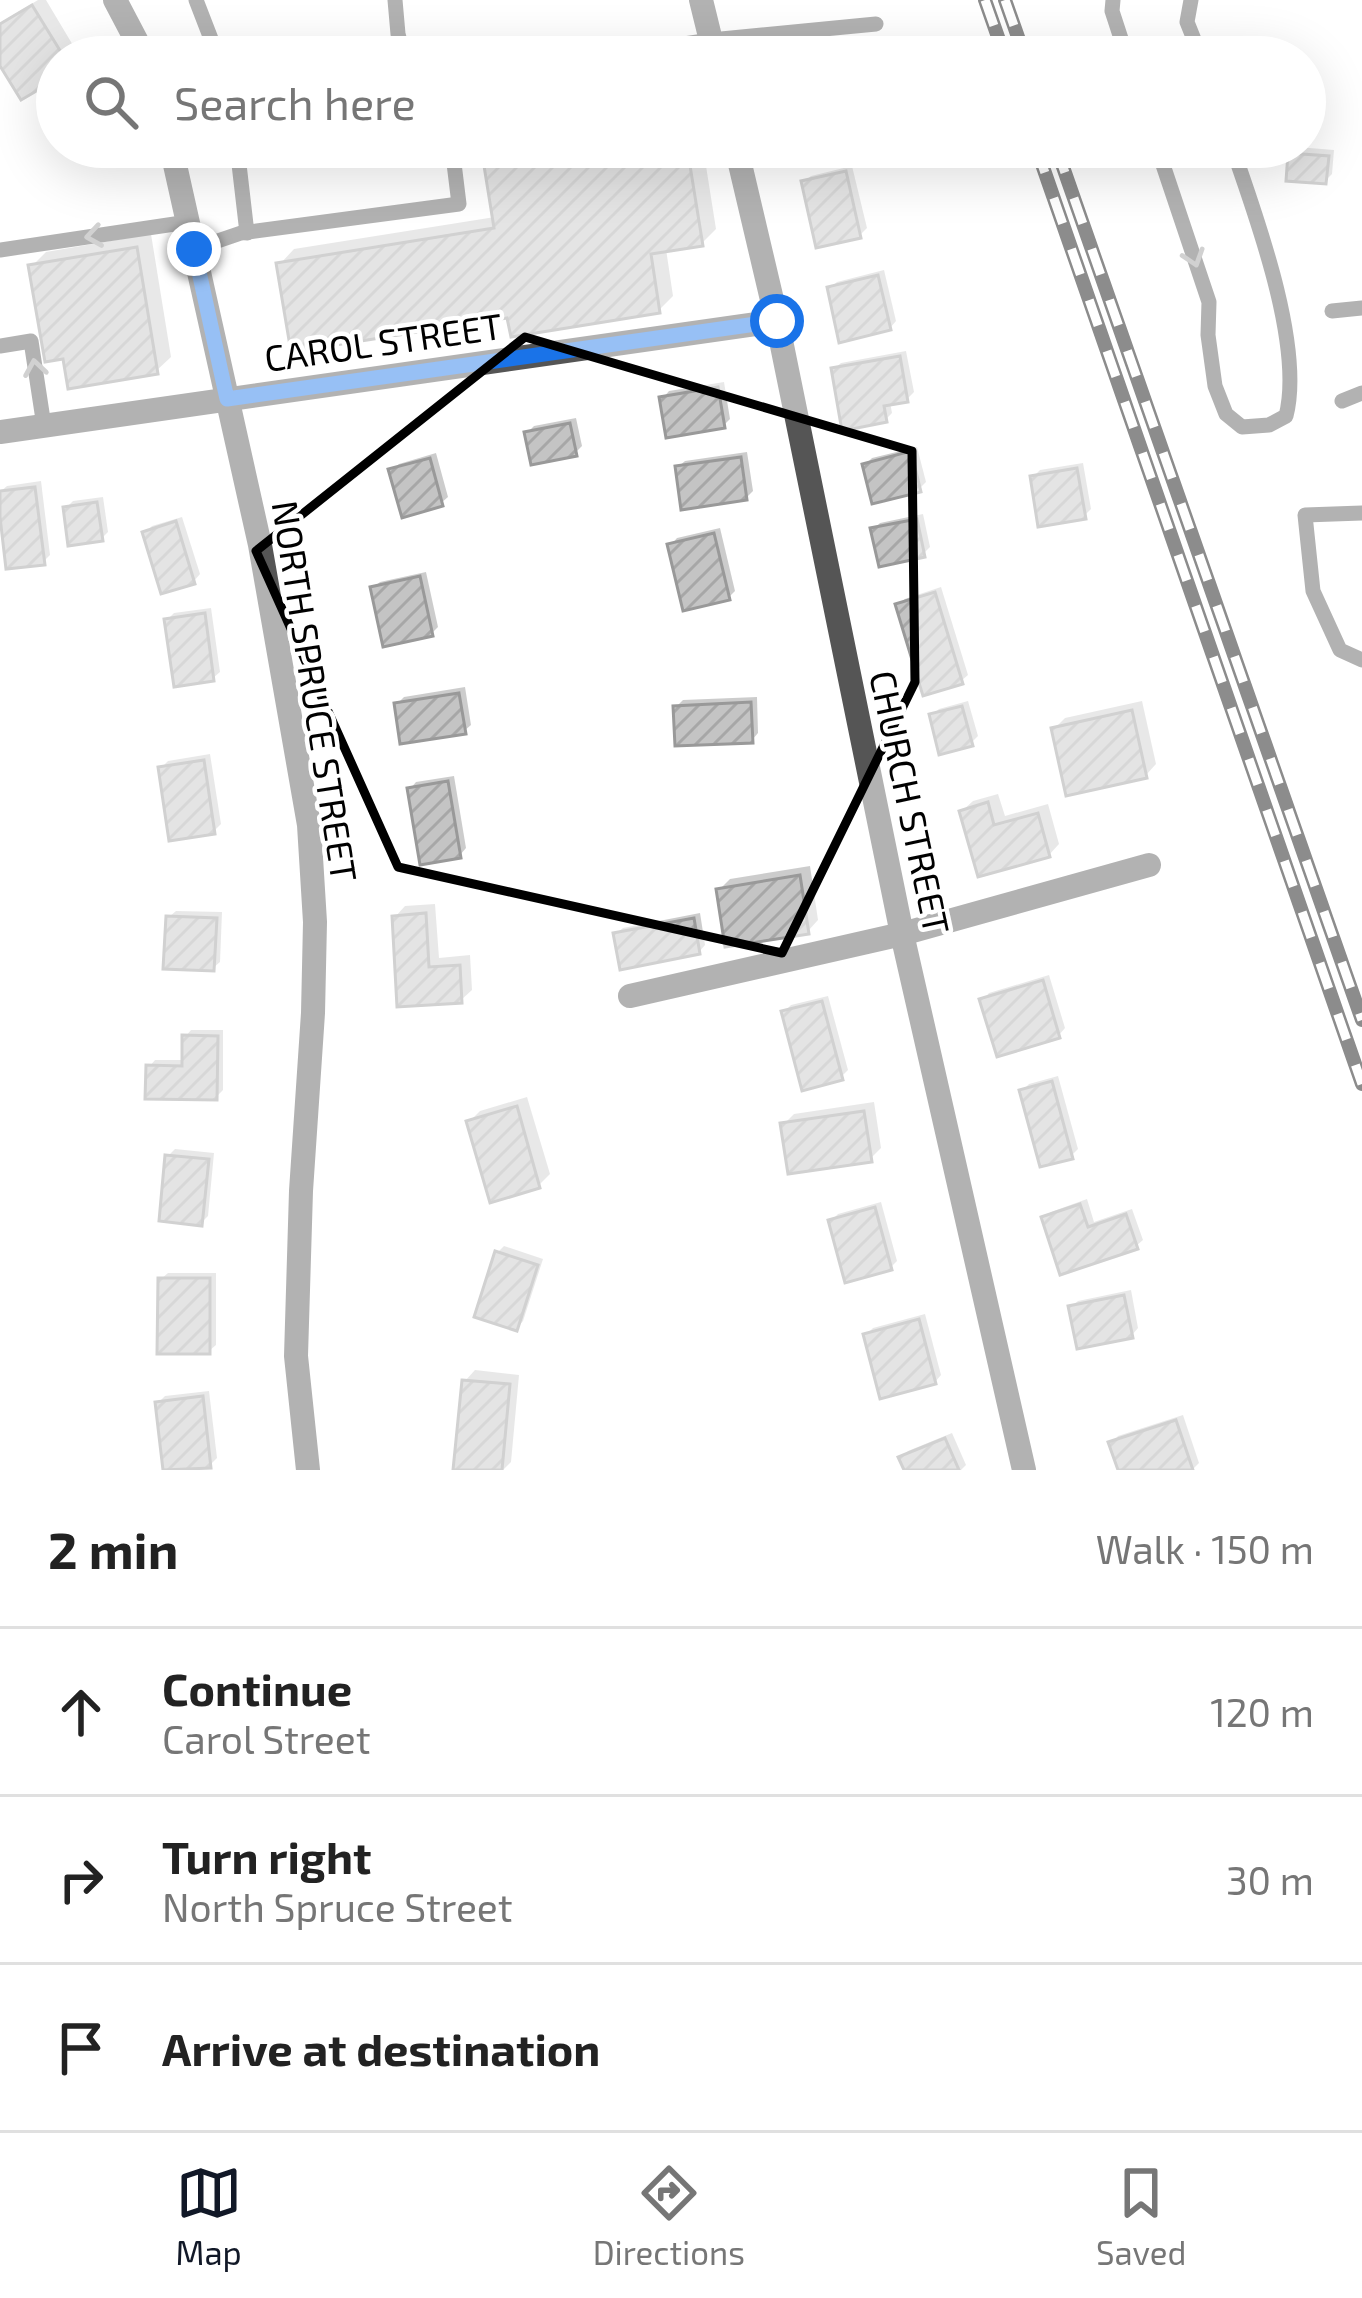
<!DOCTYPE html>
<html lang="en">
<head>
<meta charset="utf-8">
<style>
	body { margin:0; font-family:"Exo 2",sans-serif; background:#f2f2f2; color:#222 }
	.stop { position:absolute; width:36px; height:36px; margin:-27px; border:9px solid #1a73e8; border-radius:50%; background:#fff }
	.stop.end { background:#1a73e8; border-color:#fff; box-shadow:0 3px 12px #0008 }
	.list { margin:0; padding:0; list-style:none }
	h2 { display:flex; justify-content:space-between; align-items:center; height:156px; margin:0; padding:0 48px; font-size:51px }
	h2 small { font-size:39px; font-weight:400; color:#767676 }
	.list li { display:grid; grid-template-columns:78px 1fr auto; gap:36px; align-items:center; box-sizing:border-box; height:168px; padding:0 48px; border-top:3px solid #e0e0e0 }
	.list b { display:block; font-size:45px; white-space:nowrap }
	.list p { margin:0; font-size:39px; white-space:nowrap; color:#767676 }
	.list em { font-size:39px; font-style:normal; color:#767676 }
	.icon { flex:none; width:66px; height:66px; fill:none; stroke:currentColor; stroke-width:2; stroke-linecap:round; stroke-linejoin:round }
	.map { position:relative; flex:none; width:1362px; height:1470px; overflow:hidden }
	.search { position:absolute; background:#fff; box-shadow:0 12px 48px #0002; left:36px; right:36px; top:36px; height:132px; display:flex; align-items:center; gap:30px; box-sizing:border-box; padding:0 42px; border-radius:66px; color:#767676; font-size:45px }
	.sheet { height:660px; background:#fff }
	nav { display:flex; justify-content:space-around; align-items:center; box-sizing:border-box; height:168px; border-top:3px solid #e0e0e0; background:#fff; font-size:33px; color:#767676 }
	nav a { display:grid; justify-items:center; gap:6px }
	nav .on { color:#111827 }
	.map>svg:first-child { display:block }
</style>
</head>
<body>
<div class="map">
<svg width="1362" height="1470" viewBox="0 0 1362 1470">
	<defs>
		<pattern id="building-hatch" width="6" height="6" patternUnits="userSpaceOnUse" patternTransform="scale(3)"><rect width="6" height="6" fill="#c4c4c4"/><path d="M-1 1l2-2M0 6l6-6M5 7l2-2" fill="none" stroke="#a7a7a7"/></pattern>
	</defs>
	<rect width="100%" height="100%" fill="#fff"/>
	<!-- shadow -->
	<g fill="#0003">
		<polygon points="38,0 46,0 80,57 57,57 57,75 0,61 0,23"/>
		<polygon points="949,48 950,57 890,57"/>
		<polygon points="484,147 703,147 716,229 702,243 666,249 673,296 658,311 510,315 280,264 294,249 495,217"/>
		<polygon points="1297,147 1334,150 1332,174 1325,181 1291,154"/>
		<polygon points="852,166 867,228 860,235 804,182 811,176"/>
		<polygon points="151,234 171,357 156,371 65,356 32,266 46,252"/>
		<polygon points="884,270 896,321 890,328 830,288 837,282"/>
		<polygon points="906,351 914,392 907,399 890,402 892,413 885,420 834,369 841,363"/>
		<polygon points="724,382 730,419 723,426 663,398 669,391"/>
		<polygon points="576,418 582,446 575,453 527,433 534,426"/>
		<polygon points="917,447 926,482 919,489 865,465 872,458"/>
		<polygon points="747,452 753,491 746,498 678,467 685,461"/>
		<polygon points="436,453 448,497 441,503 392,470 399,464"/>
		<polygon points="1083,463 1091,509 1084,516 1033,477 1040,470"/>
		<polygon points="41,481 50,555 43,562 0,492 7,486"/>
		<polygon points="103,497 108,532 101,539 66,508 73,501"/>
		<polygon points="923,514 930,547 923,554 874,529 880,523"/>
		<polygon points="182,517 200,574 194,581 145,533 152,526"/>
		<polygon points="720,528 735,591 728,598 671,545 677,538"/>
		<polygon points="426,572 438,627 432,633 373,588 380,582"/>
		<polygon points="941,587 968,675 961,681 898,605 905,599"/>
		<polygon points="211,608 220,672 213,678 167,620 174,613"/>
		<polygon points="465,687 471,725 464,731 397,704 404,697"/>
		<polygon points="757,697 758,733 752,740 676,707 683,700"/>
		<polygon points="968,701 978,736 971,743 932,715 939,709"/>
		<polygon points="1142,701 1156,764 1146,775 1054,729 1065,718"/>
		<polygon points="210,754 221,824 214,831 161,768 168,761"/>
		<polygon points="454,776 466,848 460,855 410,789 416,782"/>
		<polygon points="998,794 1005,816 1048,804 1059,844 1049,855 962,811 973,801"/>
		<polygon points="810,866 818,920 808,931 719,890 730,879"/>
		<polygon points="435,904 439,958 470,955 472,990 461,1000 400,1004 395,917 405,906"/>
		<polygon points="176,911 222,912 220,962 213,968 169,917"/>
		<polygon points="700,913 705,945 699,952 616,934 623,928"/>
		<polygon points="1049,975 1065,1028 1059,1035 983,1000 989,993"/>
		<polygon points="828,996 848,1070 841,1077 784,1012 791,1005"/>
		<polygon points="191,1030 223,1030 223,1090 216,1097 149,1067 155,1060 185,1060 185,1037"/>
		<polygon points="1058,1076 1078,1149 1071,1156 1023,1090 1029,1084"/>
		<polygon points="527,1097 550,1174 539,1185 469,1122 480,1111"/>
		<polygon points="874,1102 881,1148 870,1159 784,1124 794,1114"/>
		<polygon points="175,1149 214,1153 208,1216 201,1223 168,1156"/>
		<polygon points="1087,1199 1094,1222 1132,1209 1143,1240 1136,1246 1044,1218 1051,1212"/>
		<polygon points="881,1202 897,1261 890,1268 831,1221 838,1214"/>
		<polygon points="504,1246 543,1259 523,1321 517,1328 497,1253"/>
		<polygon points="168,1273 216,1273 216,1345 209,1351 161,1279"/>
		<polygon points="1131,1290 1138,1328 1132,1335 1071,1307 1078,1301"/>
		<polygon points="925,1314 941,1375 935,1382 866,1335 873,1328"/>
		<polygon points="475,1370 519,1375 511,1462 503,1470 472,1470 465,1381"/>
		<polygon points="209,1391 217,1458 210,1465 166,1470 158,1403 165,1396"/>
		<polygon points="1183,1415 1199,1463 1192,1470 1121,1470 1112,1443 1118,1436"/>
		<polygon points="952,1433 966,1465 961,1470 907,1470 902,1458 908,1451"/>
	</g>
	<!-- building -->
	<g fill="url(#building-hatch)" stroke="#999" stroke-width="3">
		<polygon points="32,5 64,57 57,57 57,79 21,100 0,66 0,24"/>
		<polygon points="481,147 687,147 703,246 651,254 660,313 511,337 507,318 291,352 276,263 494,228"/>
		<polygon points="1288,153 1329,156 1326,184 1286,181"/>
		<polygon points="846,171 861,238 816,248 801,181"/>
		<polygon points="137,247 158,374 68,389 63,359 45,362 28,265"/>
		<polygon points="878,275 891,330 839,343 827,287"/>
		<polygon points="900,356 908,402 884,406 887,422 842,431 831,368"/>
		<polygon points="718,387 725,428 666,438 659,397"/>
		<polygon points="570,423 577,456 531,465 524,432"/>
		<polygon points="911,451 921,492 872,504 862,464"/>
		<polygon points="741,457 747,500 681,510 675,466"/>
		<polygon points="430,458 443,506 402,518 388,469"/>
		<polygon points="1077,468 1086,519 1038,527 1030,476"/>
		<polygon points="35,487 45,565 6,569 0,517 0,491"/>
		<polygon points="97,502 103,541 68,546 63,507"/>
		<polygon points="917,519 925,557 879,567 870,528"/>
		<polygon points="176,521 195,584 161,594 142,532"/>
		<polygon points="714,533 730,600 683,611 667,544"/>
		<polygon points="420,576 433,636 383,647 370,587"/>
		<polygon points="935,592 963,684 923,696 895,604"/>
		<polygon points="205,613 214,681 174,687 164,619"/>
		<polygon points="459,693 466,734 400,744 394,703"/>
		<polygon points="751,702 753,743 675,746 673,706"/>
		<polygon points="962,706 973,746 939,755 929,714"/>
		<polygon points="1132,710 1147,778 1066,796 1051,728"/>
		<polygon points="204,760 215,834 169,841 158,767"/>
		<polygon points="448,781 461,858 420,865 407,788"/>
		<polygon points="988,802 994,825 1038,813 1050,857 978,877 959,811"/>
		<polygon points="800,875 809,934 725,947 716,889"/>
		<polygon points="426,913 429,967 460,965 462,1003 397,1007 392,916"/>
		<polygon points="166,916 217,918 214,971 163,969"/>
		<polygon points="694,918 700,954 620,970 613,933"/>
		<polygon points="1043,980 1060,1038 997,1057 979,999"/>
		<polygon points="822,1001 843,1080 802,1091 781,1011"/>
		<polygon points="182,1035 218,1036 217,1100 145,1099 146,1065 182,1066"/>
		<polygon points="1052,1081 1073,1159 1040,1167 1019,1090"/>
		<polygon points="517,1106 540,1188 490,1203 466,1121"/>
		<polygon points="864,1111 872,1162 788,1174 780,1123"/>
		<polygon points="165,1155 209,1159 202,1226 159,1221"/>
		<polygon points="1080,1204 1088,1227 1126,1214 1138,1249 1060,1275 1041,1217"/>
		<polygon points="875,1207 892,1270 845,1283 828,1220"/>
		<polygon points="495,1251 538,1265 517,1331 474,1317"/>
		<polygon points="158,1278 210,1278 210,1354 157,1354"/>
		<polygon points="1124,1295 1133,1338 1077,1349 1068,1306"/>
		<polygon points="919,1319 936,1384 880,1399 863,1334"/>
		<polygon points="462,1380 510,1384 502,1470 453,1470"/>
		<polygon points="203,1396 211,1468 163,1470 155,1402"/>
		<polygon points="1176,1420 1193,1470 1118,1470 1108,1442"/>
		<polygon points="945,1438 959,1470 904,1470 898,1457"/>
	</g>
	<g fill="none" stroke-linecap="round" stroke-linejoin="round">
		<!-- service -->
		<g stroke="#555" stroke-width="15">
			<polyline points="196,0 218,57"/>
			<polyline points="395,0 398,34 404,57"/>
			<polyline points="1113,0 1112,11 1127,57"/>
			<polyline points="1191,0 1187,22 1201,57"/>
			<polyline points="596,57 711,40 876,24"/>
			<polyline points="237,147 247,233"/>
			<path d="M1157,147L1209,302L1208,335L1215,386L1226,414L1242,427L1269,425L1286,416C1304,346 1256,216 1232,147"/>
			<polyline points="194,249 241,233 459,204 452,147"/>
			<polyline points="0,250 188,222"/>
			<polyline points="1332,311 1362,308"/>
			<polyline points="0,346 31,341 44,426"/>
			<polyline points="1342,401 1362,393"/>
			<polyline points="1362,513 1305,515 1313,591 1340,650 1362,660"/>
		</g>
		<!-- minor -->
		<g stroke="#555" stroke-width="24">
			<polyline points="115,0 145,57"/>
			<polyline points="701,0 715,57"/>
			<polyline points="171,147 260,545 309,825 315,922 313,1013 301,1191 296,1356 308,1470"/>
			<polyline points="736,147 777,321 902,934 1024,1470"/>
			<polyline points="0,432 777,321"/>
			<polyline points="630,996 902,934 1149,865"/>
		</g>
		<!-- rail casing -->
		<g stroke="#000" stroke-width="14">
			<g id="rail">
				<polyline points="985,0 1005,57"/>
				<polyline points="1005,0 1025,57"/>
				<polyline points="1036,147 1362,1084"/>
				<polyline points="1056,147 1362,1020"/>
			</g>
		</g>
		<!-- rail -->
		<use href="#rail" stroke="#fff" stroke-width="9" stroke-dasharray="27" stroke-linecap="butt"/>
	</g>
	<!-- one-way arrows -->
	<defs><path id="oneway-chevron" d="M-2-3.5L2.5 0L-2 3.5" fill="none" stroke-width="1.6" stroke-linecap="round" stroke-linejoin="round" transform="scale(3)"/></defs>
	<g stroke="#999">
		<use href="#oneway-chevron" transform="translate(94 236) rotate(171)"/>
		<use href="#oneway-chevron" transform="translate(1194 258) rotate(72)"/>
		<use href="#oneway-chevron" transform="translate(35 368) rotate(-99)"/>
	</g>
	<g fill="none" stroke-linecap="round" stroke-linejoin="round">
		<!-- route -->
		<polyline stroke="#1a73e8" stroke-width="15" points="194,249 227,399 777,321"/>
	</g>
	<!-- marked area -->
	<path d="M0 0H1362V1470H0ZM525,337L912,451L915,682L782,953L398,867L256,551Z" fill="#fff" fill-opacity=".55" fill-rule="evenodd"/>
	<path fill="none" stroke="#000" stroke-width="9" stroke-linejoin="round" d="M525,337L912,451L915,682L782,953L398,867L256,551Z"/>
	<g text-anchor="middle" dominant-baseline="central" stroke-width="9" stroke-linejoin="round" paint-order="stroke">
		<!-- street labels -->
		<g font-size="36" fill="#000" stroke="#fff">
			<text transform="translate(383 341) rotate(-8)">CAROL STREET</text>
			<text transform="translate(316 691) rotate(81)">NORTH SPRUCE STREET</text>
			<text transform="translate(911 802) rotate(78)">CHURCH STREET</text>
		</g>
	</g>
</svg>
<div class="stop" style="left:777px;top:321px"></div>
<div class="stop end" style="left:194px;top:249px"></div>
<div class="search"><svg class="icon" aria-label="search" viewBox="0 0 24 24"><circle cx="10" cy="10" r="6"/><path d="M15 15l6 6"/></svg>Search here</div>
</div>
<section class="sheet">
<h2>2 min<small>Walk · 150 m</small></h2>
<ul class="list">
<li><svg class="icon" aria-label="ahead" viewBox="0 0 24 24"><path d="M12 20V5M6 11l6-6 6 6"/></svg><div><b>Continue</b><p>Carol Street</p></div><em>120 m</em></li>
<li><svg class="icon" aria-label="right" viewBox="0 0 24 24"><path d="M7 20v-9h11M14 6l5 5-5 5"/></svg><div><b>Turn right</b><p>North Spruce Street</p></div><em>30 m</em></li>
<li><svg class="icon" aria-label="arrive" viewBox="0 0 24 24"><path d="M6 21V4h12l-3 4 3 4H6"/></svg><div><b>Arrive at destination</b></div></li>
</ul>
</section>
<nav>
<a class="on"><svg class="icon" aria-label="map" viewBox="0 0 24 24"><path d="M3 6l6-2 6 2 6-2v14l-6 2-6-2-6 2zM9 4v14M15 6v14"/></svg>Map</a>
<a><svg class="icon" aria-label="directions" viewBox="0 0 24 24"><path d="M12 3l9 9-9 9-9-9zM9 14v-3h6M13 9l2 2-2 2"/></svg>Directions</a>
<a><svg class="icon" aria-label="saved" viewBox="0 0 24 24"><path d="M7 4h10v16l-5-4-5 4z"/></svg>Saved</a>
</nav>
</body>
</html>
